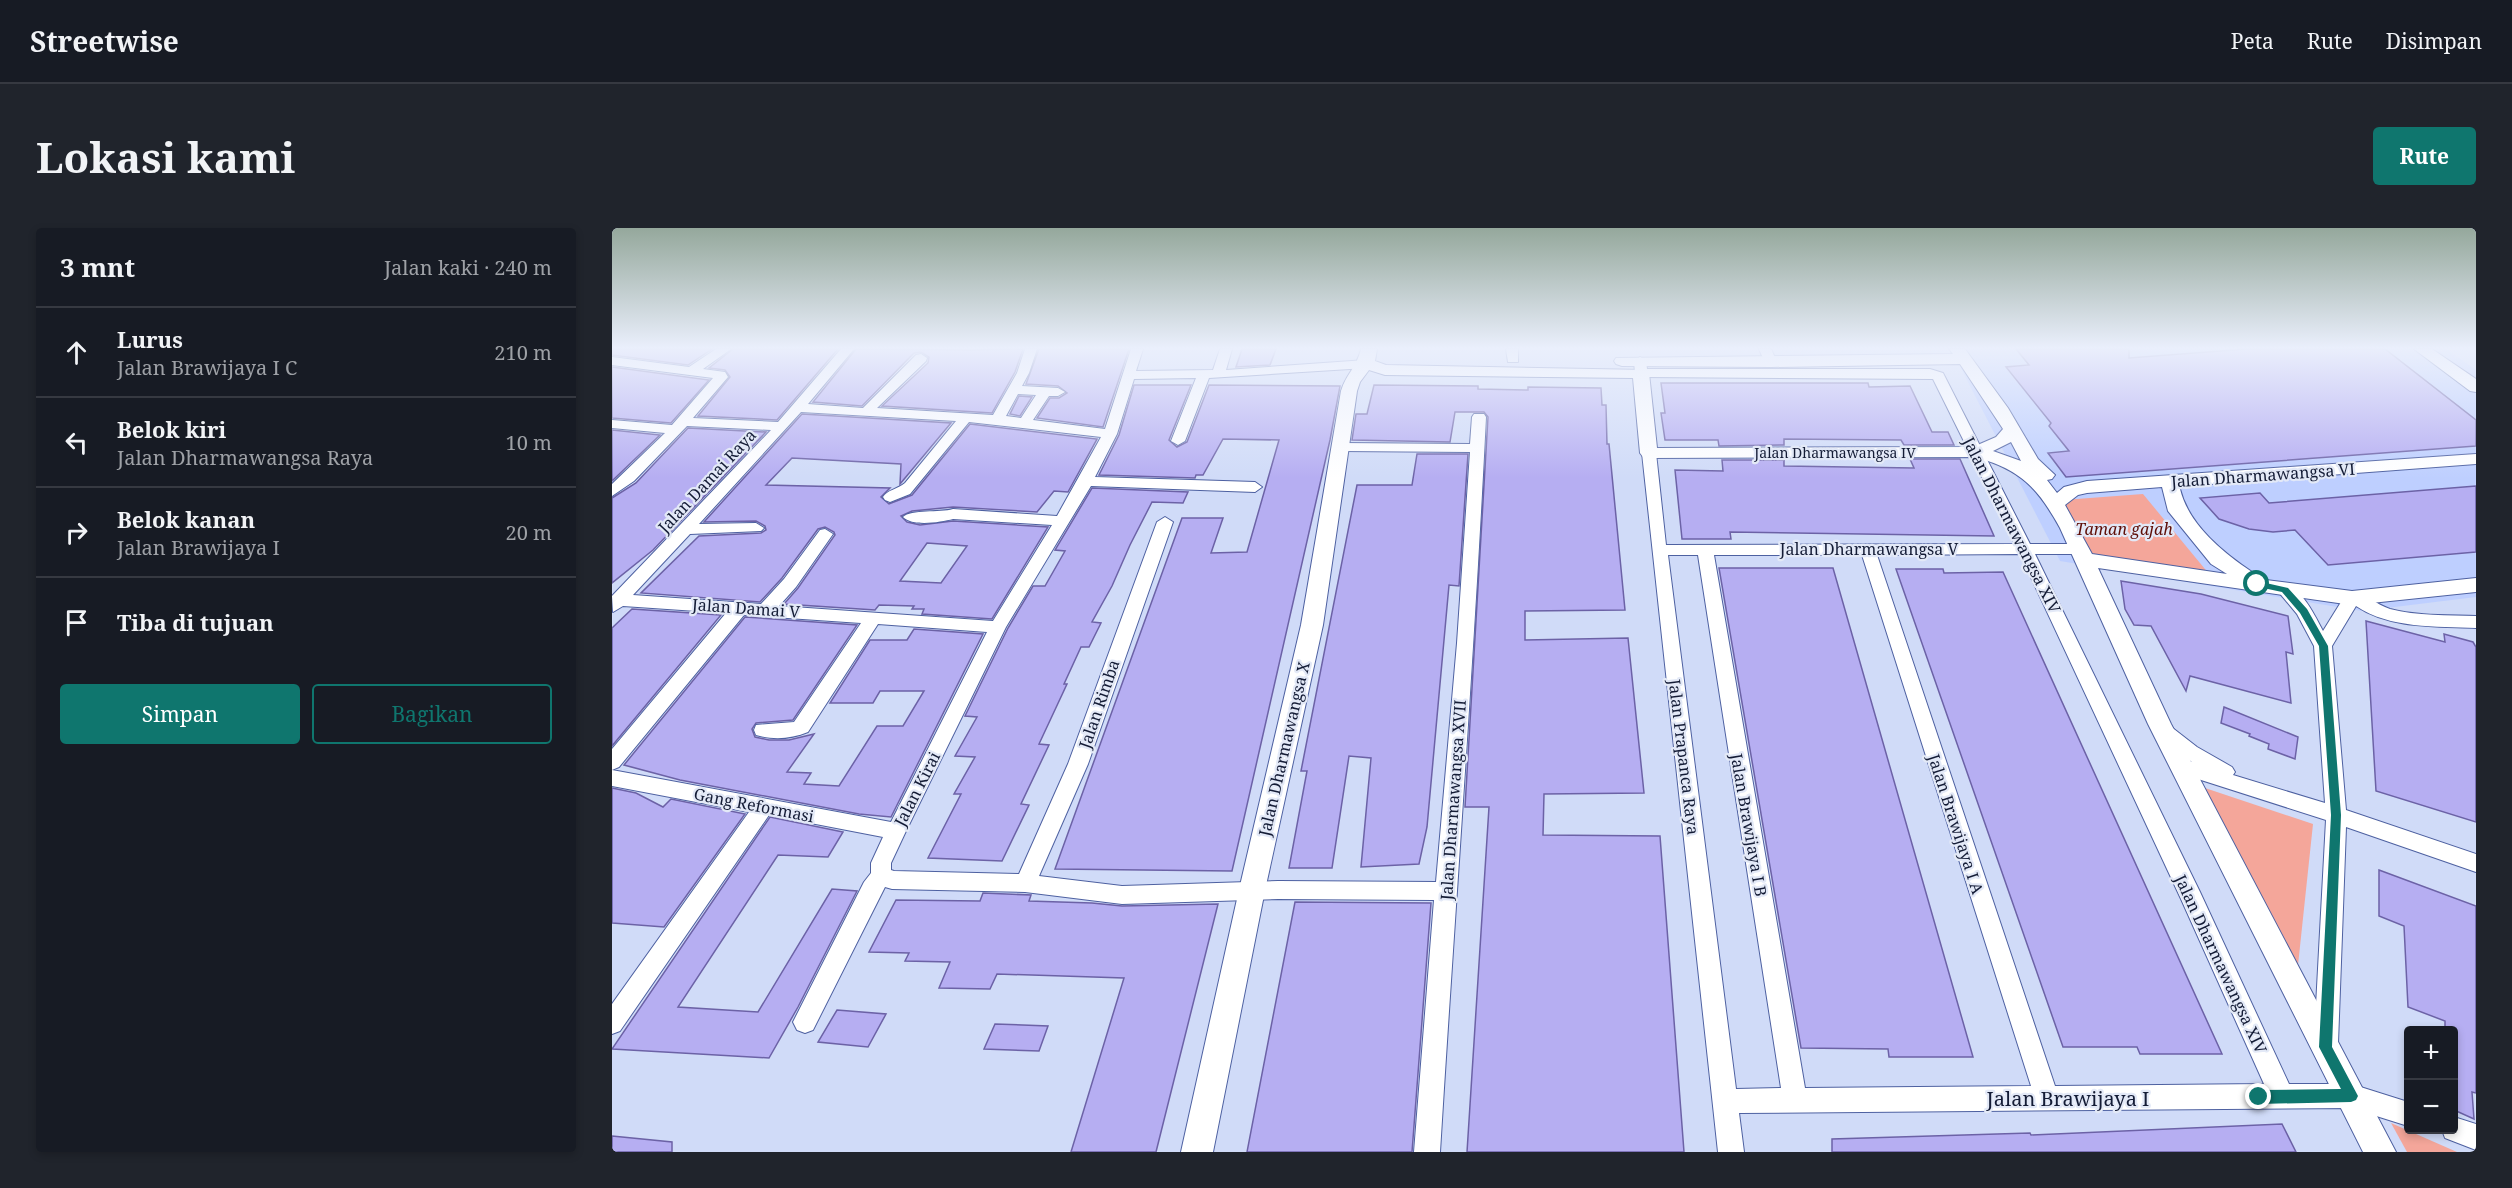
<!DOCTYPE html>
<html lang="id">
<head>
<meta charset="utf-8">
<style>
	body { margin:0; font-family:"Noto Serif",serif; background:#20242c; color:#f1f3f6 }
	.controls { position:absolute; right:18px; bottom:18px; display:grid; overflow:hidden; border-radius:6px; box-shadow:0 3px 9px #0003 }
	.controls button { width:54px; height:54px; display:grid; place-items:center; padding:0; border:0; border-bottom:2px solid #363941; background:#171b24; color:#f1f3f6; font:30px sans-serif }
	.stop { position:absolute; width:18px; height:18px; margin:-14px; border:4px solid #0f766e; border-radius:50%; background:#fff }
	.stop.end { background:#0f766e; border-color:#fff; box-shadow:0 2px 6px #0008 }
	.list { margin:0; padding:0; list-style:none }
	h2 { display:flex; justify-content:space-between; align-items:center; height:78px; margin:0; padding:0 24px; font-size:26px }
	h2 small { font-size:20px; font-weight:400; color:#9ea1a6 }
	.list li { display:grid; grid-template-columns:39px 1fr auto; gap:18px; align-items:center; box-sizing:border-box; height:90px; padding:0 24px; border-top:2px solid #363941 }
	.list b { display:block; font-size:22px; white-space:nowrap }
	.list p { margin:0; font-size:20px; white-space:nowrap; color:#9ea1a6 }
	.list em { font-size:20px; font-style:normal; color:#9ea1a6 }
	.actions { display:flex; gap:12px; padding:18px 24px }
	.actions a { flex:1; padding:14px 0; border:2px solid #0f766e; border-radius:6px; text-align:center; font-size:21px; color:#0f766e }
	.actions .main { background:#0f766e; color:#fff }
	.icon { flex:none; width:33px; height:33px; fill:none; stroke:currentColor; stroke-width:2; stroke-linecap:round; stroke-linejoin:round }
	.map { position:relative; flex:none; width:1864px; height:924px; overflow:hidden; border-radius:6px }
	header { display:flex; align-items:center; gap:36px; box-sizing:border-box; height:84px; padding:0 30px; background:#171b24; border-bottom:2px solid #363941 }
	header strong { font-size:28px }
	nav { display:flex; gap:33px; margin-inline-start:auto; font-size:21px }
	.intro { display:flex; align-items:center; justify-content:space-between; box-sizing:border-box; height:144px; padding:0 36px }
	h1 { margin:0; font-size:42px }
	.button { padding:15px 27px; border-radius:6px; background:#0f766e; color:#fff; font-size:21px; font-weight:700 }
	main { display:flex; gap:36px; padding:0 36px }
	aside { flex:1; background:#171b24; border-radius:6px; box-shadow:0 3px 9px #0003 }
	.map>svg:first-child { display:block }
</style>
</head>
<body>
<header>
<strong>Streetwise</strong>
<nav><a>Peta</a><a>Rute</a><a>Disimpan</a></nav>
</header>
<div class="intro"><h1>Lokasi kami</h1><a class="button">Rute</a></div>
<main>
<aside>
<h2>3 mnt<small>Jalan kaki · 240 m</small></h2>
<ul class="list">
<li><svg class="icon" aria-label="ahead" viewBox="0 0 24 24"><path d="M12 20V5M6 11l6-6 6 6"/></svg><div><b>Lurus</b><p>Jalan Brawijaya I C</p></div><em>210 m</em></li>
<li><svg class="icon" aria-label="left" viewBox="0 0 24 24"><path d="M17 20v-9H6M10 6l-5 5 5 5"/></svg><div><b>Belok kiri</b><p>Jalan Dharmawangsa Raya</p></div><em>10 m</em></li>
<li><svg class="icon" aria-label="right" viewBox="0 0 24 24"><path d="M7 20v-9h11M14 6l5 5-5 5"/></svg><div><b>Belok kanan</b><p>Jalan Brawijaya I</p></div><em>20 m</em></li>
<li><svg class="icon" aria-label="arrive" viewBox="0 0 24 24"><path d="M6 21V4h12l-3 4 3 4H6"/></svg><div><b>Tiba di tujuan</b></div></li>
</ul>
<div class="actions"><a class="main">Simpan</a><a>Bagikan</a></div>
</aside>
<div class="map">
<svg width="1864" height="924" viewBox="0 0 1864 924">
	<rect width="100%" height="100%" fill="#d0dbf8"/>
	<!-- built -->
	<polygon fill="#becfff" points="1339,121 1834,121 1864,142 1864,369 1750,383 1448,333"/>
	<!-- green -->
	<g fill="#f4a69a">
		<polygon points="1531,266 1602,352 1466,327 1438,273"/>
		<polygon points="1581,556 1701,596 1684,756"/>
		<polygon points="1779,895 1845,924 1795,924"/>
	</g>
	<!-- building -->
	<g fill="#b6aef2" stroke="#6c62a6" stroke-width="1.5" fill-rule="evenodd">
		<polygon points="0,121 100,121 76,137 0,127"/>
		<polygon points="121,121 226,121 165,192 86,188 118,149 113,142 97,140"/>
		<polygon points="244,121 359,122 411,121 403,144 380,185 270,178 316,135 317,129 309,124 302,125 250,178 201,174"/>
		<polygon points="427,121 517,121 491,199 425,190 438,170 447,170 455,165 446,158 414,156"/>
		<polygon points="630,121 664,121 658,137 624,139"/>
		<polygon points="1404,121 1517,121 1517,130 1635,121 1773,121 1864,192 1864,218 1454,249 1436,225 1457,223 1437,198 1439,195 1394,139 1417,137"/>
		<polygon points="0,139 97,152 59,195 0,190"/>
		<polygon points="1049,155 1256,155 1257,159 1298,158 1320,204 1336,204 1342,217 1292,217 1289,212 1172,211 1172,217 1107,218 1106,212 1053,212 1049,185 1053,185"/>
		<polygon points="522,157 579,157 557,212 565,219 575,214 597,157 728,158 718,212 620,643 443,641 570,290 611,290 599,325 635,324 667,212 611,211 591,247 584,247 583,250 487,247 507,207"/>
		<polygon points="762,157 866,158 866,161 916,162 916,159 989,160 990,177 994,177 995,216 997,216 1013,382 913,383 913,412 1016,410 1032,565 932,566 931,607 1048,608 1072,924 855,924 877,579 853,579 876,189 872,184 843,184 838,214 740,212 744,186 755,186"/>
		<polygon points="407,168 420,169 408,188 398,186"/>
		<path d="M190,186L339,195L288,256L289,236L180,230L154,257L278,260L269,269L277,276L300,267L358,196L485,211L456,264L442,263L425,284L341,279L300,283L289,288L295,294L308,297L341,293L436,299L380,391L310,386L312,381H300L302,378L267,377L263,382L172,376L186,360L223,307L222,304L213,299L206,301L170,350L148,374L29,365L87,308L149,305L154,302L153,298L144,293L92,294ZM315,315L355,318L329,355L288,353Z"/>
		<polygon points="76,200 154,204 41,322 0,355 0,270 24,255"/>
		<polygon points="0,202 48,207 0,253"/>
		<polygon points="805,226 856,226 847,358 837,357 815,599 807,636 749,639 759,530 737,528 720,640 677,640 695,543 689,543 745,257 800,257"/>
		<polygon points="1298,231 1348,231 1382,308 1118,304 1119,311 1070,311 1063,242 1111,243 1110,232 1172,232 1172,238 1302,240"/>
		<polygon points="1864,258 1864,324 1716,337 1683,302 1661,304 1637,301 1607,291 1588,270 1648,265 1657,275"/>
		<polygon points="480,260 576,264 571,275 540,274 518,317 500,358 480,394 489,395 477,419 469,419 452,456 455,456 427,516 437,517 409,576 417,577 390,633 316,630 349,566 342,566 363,529 343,528 365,489 353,488 396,400 421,358 433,358 453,323 443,322"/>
		<polygon points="1107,340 1221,340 1361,829 1277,829 1276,821 1189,820"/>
		<polygon points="1284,341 1331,341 1332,345 1391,344 1610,826 1528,826 1525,819 1451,819"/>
		<polygon points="1509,353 1589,366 1676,388 1681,426 1674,424 1679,475 1578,448 1574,463 1539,398 1522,397 1513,381"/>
		<polygon points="20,381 109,387 0,518 0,400"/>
		<polygon points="133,389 245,397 181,492 144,495 140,501 143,509 157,512 177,512 202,506 175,544 199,545 192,556 227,558 265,498 291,498 312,463 268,463 261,475 218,475 258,412 295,412 302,401 371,406 279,589 247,586 68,552 12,537"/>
		<polygon points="1754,393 1833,414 1832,406 1861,414 1864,419 1864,594 1764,563"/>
		<polygon points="1612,479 1686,509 1683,531 1656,521 1657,516 1637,508 1638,506 1609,495"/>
		<polygon points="0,560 24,565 51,579 59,571 133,586 52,699 0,695"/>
		<polygon points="158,589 231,604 216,629 166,627 66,779 146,784 220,661 245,663 186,779 157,830 0,821"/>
		<polygon points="1767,642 1864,678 1864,865 1860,864 1862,891 1842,882 1842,802 1833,802 1833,793 1796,779 1792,698 1767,688"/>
		<polygon points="371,665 419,667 417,673 480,675 510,678 606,676 544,924 459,924 512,750 385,746 378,761 327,760 338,734 293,733 297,725 257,724 284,672 368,673"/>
		<polygon points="683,674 819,675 800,924 635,924"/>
		<polygon points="225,782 274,786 256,819 206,814"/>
		<polygon points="383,796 436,798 427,823 372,821"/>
		<polygon points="1670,896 1684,924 1220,924 1220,911 1418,905 1419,907"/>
		<polygon points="0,908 60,914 60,924 0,924"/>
	</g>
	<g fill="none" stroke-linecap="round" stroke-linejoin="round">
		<!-- minor casing -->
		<g stroke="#4e61a1" stroke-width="2">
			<g id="minor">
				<path d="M104,121H119L91,141L113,144L116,149L81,190L166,194L229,121H242L196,176L251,180L304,127L309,126L315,130L314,133L265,180L381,187L405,145L413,121H425L417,145L410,158L446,160L453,164L446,168H437L421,192L493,201L519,121H531L524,143L601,142L608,121H620L614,142L754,132L760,136L754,140L597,150L573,213L566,217L559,213L584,150L522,151L505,206L483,249L643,254L650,259L643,264L479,258L394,399L294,603L279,635V642L282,643L407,646L456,536L545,294L553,289L561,294L476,536L427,648L510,658L666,653L824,654L845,415L858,224L729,223L722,219L729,215L858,216L860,189L862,186H872L874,189C862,434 843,679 828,924H802L822,672L666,671L510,676L413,664L280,661L273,659L201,802L193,805L185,802L181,794L252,654L259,645V635L271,609L157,587L8,803L0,806V776L137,584L0,558V542L279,594L375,404L266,396L196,504C179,511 161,512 144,507L142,502L144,497L182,494L249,395L132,387L7,539L0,542V521L114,385L11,378L1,384L0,368L159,202L75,198L22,253L0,268V256L53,205L0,200V192L60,197L101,150L0,137V129L77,139ZM406,166L424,167L409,190L394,188ZM189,184L344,193L293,255C286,261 275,262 271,269L273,272L278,274L298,266L357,194L489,209L445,288L341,281C328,285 299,281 291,289C301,299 329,294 341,291L440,297L381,393L167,378L184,359L221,306L213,301L208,302L172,351L149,376L21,367L78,306L149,303L152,300L144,295L87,296Z"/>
				<polygon points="894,121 906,121 906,134 896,134"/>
				<polygon points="1147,121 1159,121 1165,134 1164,137 1154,137"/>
				<path d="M1028,129L1034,133L1035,141H1318L1331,145L1418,316H1467L1475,321L1467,326H1423L1588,664L1677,856H1739L1796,874V898L1739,880L1127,885L1132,924H1106L1030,225L1037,221L1044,225L1054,317L1403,316L1321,151L1029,149L1023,145L1022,133ZM1408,326L1569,671L1652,856L1443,858L1265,327ZM1056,327H1086L1169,860L1124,861ZM1102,327H1250L1419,858L1193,860Z"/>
				<path d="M1673,356C1691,362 1703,388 1711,403L1734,366C1750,361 1762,376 1778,381C1805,388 1836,387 1864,388V400C1824,398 1778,401 1744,378L1720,418L1734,582L1864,626V644L1734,599L1726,815L1722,823L1714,826L1706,823L1702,815L1714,592L1564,544L1561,539L1564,534L1571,531L1580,534L1544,508L1542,503L1544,498L1551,496L1558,498L1585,519L1620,539L1623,544L1621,547L1713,575L1702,418L1685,386L1665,362L1667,358Z"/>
				<polygon points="1842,889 1864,896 1864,922 1833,910 1830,902 1842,902"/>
			</g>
		</g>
		<!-- tertiary casing -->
		<g stroke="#4e61a1" stroke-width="2">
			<g id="tertiary">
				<path d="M749,121H765L763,133L774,137L1035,142L1037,145L1045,220L1361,219L1384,209L1391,201L1348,136L1159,139L1010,138L1004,136L1002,133L1004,130L1341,126L1337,121H1353L1396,180L1426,231L1443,247L1440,251L1435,252L1445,265L1452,259L1475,253L1864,226V236L1572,258L1568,261C1577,298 1613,326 1643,346L1646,351L1740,363L1864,350V364L1740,377L1486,340L1559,496L1784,924H1751L1536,496L1448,300C1426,260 1408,241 1363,229L1037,230L1031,229L1028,225L1021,150L773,147L757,142L748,154L745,163L711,397L653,662L601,924H569L627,662L689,397L729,163C734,146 745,139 749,121ZM1399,214L1409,233L1381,223ZM1550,259L1556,283L1599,336L1615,346L1480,326L1453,277L1466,267L1475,265Z"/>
				<polygon points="1802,121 1820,121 1864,151 1864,164 1858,163"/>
			</g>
		</g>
		<!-- minor -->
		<use href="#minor" fill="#fff" fill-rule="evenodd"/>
		<!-- tertiary -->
		<use href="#tertiary" fill="#fff" fill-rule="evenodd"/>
	</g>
	<!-- sky -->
	<linearGradient id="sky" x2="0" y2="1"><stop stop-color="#95a89c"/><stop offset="0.48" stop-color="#eaeffc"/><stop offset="1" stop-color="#eaeffc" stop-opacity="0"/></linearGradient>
	<rect width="1864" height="250" fill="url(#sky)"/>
	<!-- route -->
	<polygon fill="#0f766e" points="1645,353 1676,360 1695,381 1716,418 1729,587 1720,819 1746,868 1744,872 1739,874 1647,876 1642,874 1640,869 1642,864 1647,862 1729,861 1707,819 1719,587 1707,418 1688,385 1670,364 1642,358 1641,356"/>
	<g text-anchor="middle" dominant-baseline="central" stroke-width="4.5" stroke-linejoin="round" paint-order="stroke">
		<!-- far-street labels -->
		<g font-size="14" fill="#141c36" stroke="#e3e9f7">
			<text x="1223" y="224">Jalan Dharmawangsa IV</text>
		</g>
		<!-- street labels -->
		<g font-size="16" fill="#141c36" stroke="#e3e9f7">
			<text transform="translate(1651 247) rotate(-4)">Jalan Dharmawangsa VI</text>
			<text transform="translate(95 253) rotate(-47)">Jalan Damai Raya</text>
			<text transform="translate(1400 297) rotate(63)">Jalan Dharmawangsa XIV</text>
			<text x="1257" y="321">Jalan Dharmawangsa V</text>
			<text transform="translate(134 380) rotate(4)">Jalan Damai V</text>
			<text transform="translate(487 476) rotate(-71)">Jalan Rimba</text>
			<text transform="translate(672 521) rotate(-77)">Jalan Dharmawangsa X</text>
			<text transform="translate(1072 529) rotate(83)">Jalan Prapanca Raya</text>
			<text transform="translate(305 561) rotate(-63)">Jalan Kirai</text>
			<text transform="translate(841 572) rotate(-86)">Jalan Dharmawangsa XVII</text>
			<text transform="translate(142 577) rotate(11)">Gang Reformasi</text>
			<text transform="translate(1344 596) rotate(72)">Jalan Brawijaya I A</text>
			<text transform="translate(1137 597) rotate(80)">Jalan Brawijaya I B</text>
			<text transform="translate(1609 736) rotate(65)">Jalan Dharmawangsa XIV</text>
		</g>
		<!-- park labels -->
		<g font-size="16" font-style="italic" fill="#5e0e07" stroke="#e3e9f7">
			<text x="1512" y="301">Taman gajah</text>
		</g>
		<!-- near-street labels -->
		<g font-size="20" fill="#141c36" stroke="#e3e9f7">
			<text x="1456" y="870">Jalan Brawijaya I</text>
		</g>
	</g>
</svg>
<div class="controls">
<button>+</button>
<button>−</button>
</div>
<div class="stop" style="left:1645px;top:356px"></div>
<div class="stop end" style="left:1647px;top:869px"></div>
</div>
</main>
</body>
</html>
